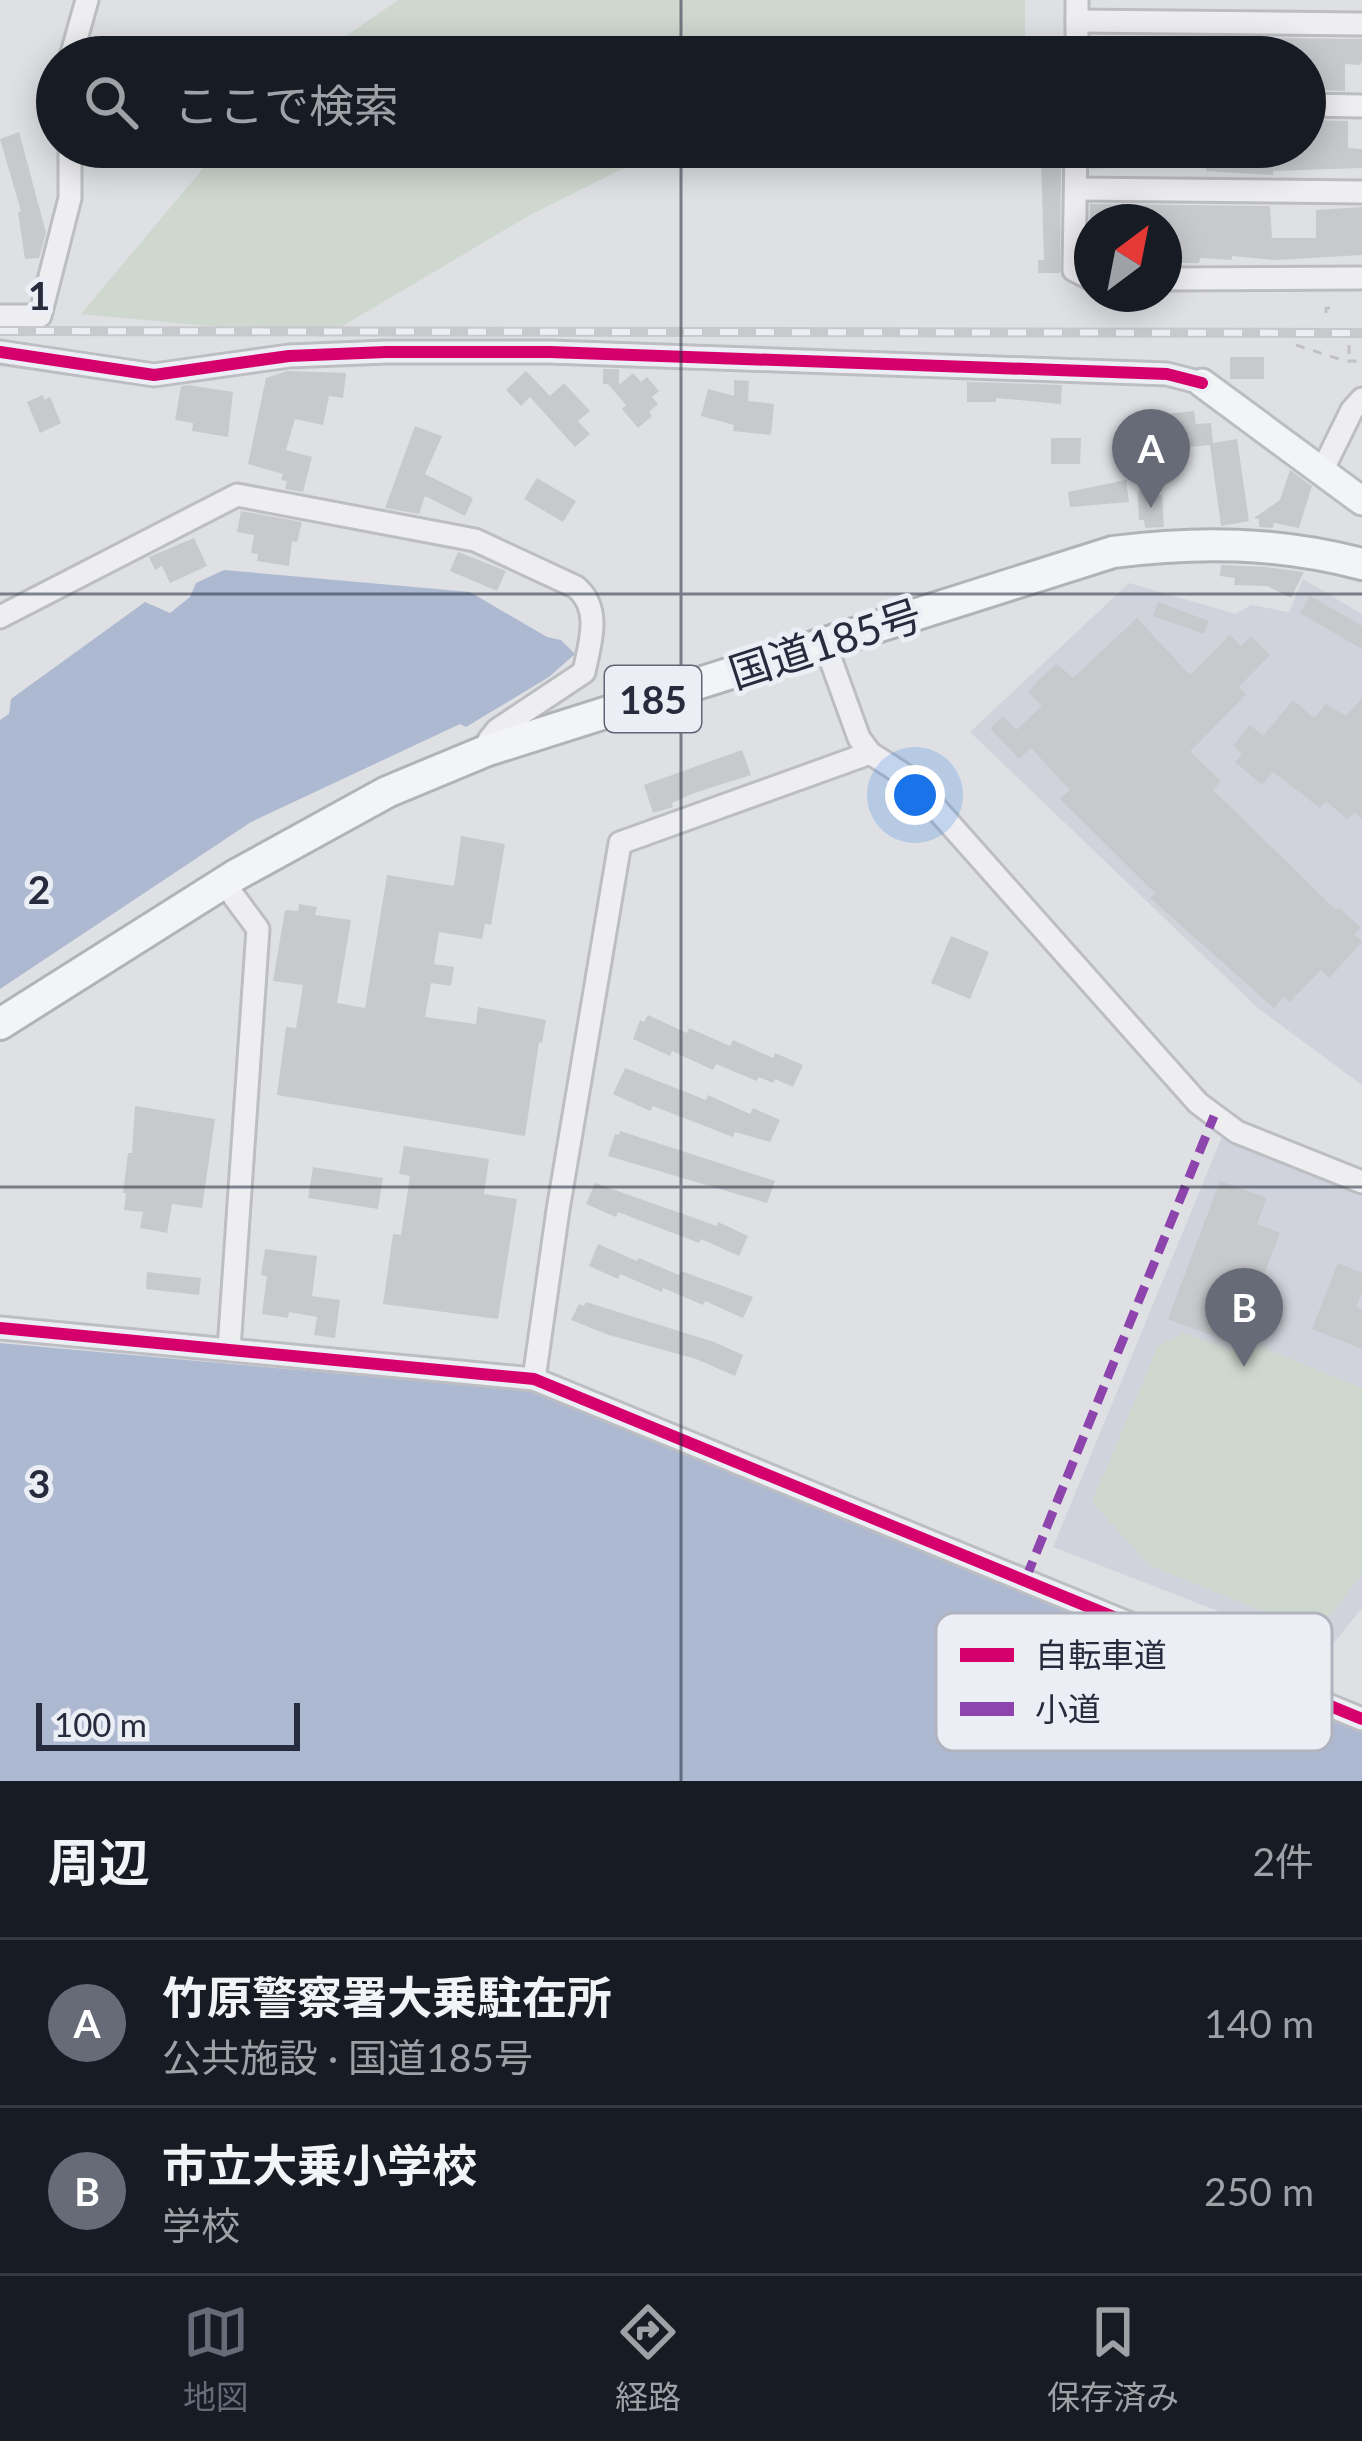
<!DOCTYPE html>
<html lang="ja">
<head>
<meta charset="utf-8">
<style>
	body { margin:0; font-family:Lato,"Noto Sans JP",sans-serif; background:#20242c; color:#f1f3f6 }
	.compass { position:absolute; left:1074px; top:204px; width:108px; height:108px; border-radius:50%; background:#171b24; box-shadow:0 6px 30px #0003; rotate:32deg }
	.scale { position:absolute; left:36px; bottom:30px; width:264px; box-sizing:border-box; padding-left:12px; border:6px solid #262c3d; border-top:0; font-size:33px; line-height:42px; white-space:nowrap; color:#262c3d; -webkit-text-stroke:9px #eceef5; paint-order:stroke }
	.you { position:absolute; left:915px; top:795px; width:42px; height:42px; margin:-30px; border:9px solid #fff; border-radius:50%; background:#1a73e8; box-shadow:0 0 0 18px #1a73e833 }
	.badge { display:grid; place-items:center; width:78px; height:78px; border-radius:50%; background:#676b77; color:#fff; font-size:39px; font-weight:700 }
	.pin { position:absolute; translate:-50% -99px; filter:drop-shadow(0 3px 6px #0008) }
	.pin::after { content:''; position:absolute; top:63px; width:42px; height:36px; background:inherit; clip-path:polygon(0 0,100% 0,50% 100%) }
	.list { margin:0; padding:0; list-style:none }
	h2 { display:flex; justify-content:space-between; align-items:center; height:156px; margin:0; padding:0 48px; font-size:51px }
	h2 small { font-size:39px; font-weight:400; color:#9ea1a6 }
	.list li { display:grid; grid-template-columns:78px 1fr auto; gap:36px; align-items:center; box-sizing:border-box; height:168px; padding:0 48px; border-top:3px solid #363941 }
	.list b { display:block; font-size:45px; white-space:nowrap }
	.list p { margin:0; font-size:39px; white-space:nowrap; color:#9ea1a6 }
	.list em { font-size:39px; font-style:normal; color:#9ea1a6 }
	.icon { flex:none; width:66px; height:66px; fill:none; stroke:currentColor; stroke-width:2; stroke-linecap:round; stroke-linejoin:round }
	.map { position:relative; flex:none; width:1362px; height:1781px; overflow:hidden }
	.search { position:absolute; background:#171b24; box-shadow:0 6px 30px #0003; left:36px; right:36px; top:36px; height:132px; display:flex; align-items:center; gap:30px; box-sizing:border-box; padding:0 42px; border-radius:66px; color:#9ea1a6; font-size:45px }
	.sheet { height:492px; background:#171b24 }
	nav { display:flex; justify-content:space-around; align-items:center; box-sizing:border-box; height:168px; border-top:3px solid #363941; background:#171b24; font-size:33px; color:#9ea1a6 }
	nav a { display:grid; justify-items:center; gap:6px }
	nav .on { color:#676b77 }
	.map>svg:first-child { display:block }
</style>
</head>
<body>
<div class="map">
<svg width="1362" height="1781" viewBox="0 0 1362 1781">
	<rect width="100%" height="100%" fill="#dfe0e4"/>
	<!-- built -->
	<g fill="#d0d3db">
		<polygon points="1303,579 1362,614 1362,1085 1258,1008 970,732 1129,583 1236,614 1251,605 1289,612"/>
		<polygon points="1224,1132 1362,1187 1362,1608 1326,1653 1053,1547"/>
	</g>
	<!-- green -->
	<g fill="#ced8cf">
		<polygon points="398,0 1025,0 1025,57 316,57"/>
		<polygon points="221,147 675,147 642,159 530,215 324,337 81,314"/>
		<polygon points="1183,1333 1241,1353 1246,1340 1362,1388 1362,1574 1332,1613 1306,1629 1149,1565 1092,1502 1158,1346"/>
	</g>
	<!-- water -->
	<g fill="#acb9d0">
		<polygon points="224,570 470,592 547,637 561,640 575,654 549,677 466,727 460,724 251,822 0,989 0,720 9,714 11,699 145,602 170,613 190,597 196,583"/>
		<polygon points="0,1343 530,1391 1362,1728 1362,1781 0,1781"/>
	</g>
	<!-- building -->
	<g fill="#c7c9cd">
		<polygon points="1092,36 1362,39 1362,60 1360,65 1345,64 1345,91 1322,90 1305,88 1305,57 1245,53 1246,57 1092,55"/>
		<polygon points="1305,120 1348,121 1348,148 1362,149 1362,168 1273,171 1273,175 1206,171 1206,163 1091,169 1093,148 1305,152"/>
		<polygon points="19,132 46,233 39,258 25,259 18,212 21,211 0,139"/>
		<polygon points="1041,157 1061,158 1060,273 1038,273 1038,260 1044,260"/>
		<polygon points="1090,204 1270,206 1272,238 1316,238 1316,210 1362,207 1362,255 1276,260 1232,256 1232,260 1200,258 1199,263 1183,263 1165,260 1165,222 1092,222 1089,256"/>
		<rect x="1230" y="357" width="34" height="22"/>
		<polygon points="603,369 619,369 619,385 633,373 641,382 647,377 659,391 652,397 658,404 649,412 652,416 638,428 622,409 626,405 608,384 603,384"/>
		<polygon points="287,371 346,373 343,398 329,396 323,425 295,419 286,450 312,457 303,492 285,489 287,481 281,480 283,474 248,464 266,378"/>
		<polygon points="526,371 550,396 564,383 590,411 578,421 590,434 575,447 530,397 521,406 506,390"/>
		<polygon points="734,380 749,381 748,401 774,404 771,435 733,431 734,425 701,416 708,389 734,396"/>
		<polygon points="967,382 1062,385 1061,404 996,398 996,402 967,402"/>
		<polygon points="188,385 233,392 228,437 192,431 193,423 175,420 181,386"/>
		<polygon points="43,395 44,400 50,397 61,423 40,433 27,402"/>
		<polygon points="1194,411 1196,424 1211,423 1213,443 1237,439 1249,521 1221,526 1210,445 1169,449 1165,414"/>
		<polygon points="415,426 442,436 425,474 473,498 465,516 425,496 419,514 385,508"/>
		<polygon points="1051,438 1081,438 1080,464 1051,464"/>
		<polygon points="1290,470 1312,486 1299,528 1274,523 1273,528 1259,527 1259,519 1254,518 1280,500"/>
		<polygon points="537,478 576,501 563,522 524,499"/>
		<polygon points="1126,480 1129,502 1070,507 1068,492"/>
		<polygon points="1153,490 1153,496 1162,495 1164,527 1145,528 1144,520 1139,520 1138,491"/>
		<polygon points="241,511 302,522 297,542 292,541 289,566 257,561 258,554 251,553 254,535 237,532"/>
		<polygon points="194,538 207,566 170,583 162,566 155,570 149,557"/>
		<polygon points="458,552 506,571 497,591 450,571"/>
		<polygon points="1221,565 1267,567 1304,572 1291,598 1267,586 1234,585 1235,578 1220,576"/>
		<polygon points="1310,596 1362,626 1362,649 1300,613"/>
		<polygon points="1158,602 1209,621 1204,634 1153,616"/>
		<polygon points="1137,618 1190,675 1230,635 1241,646 1251,636 1270,655 1239,687 1246,694 1190,752 1221,781 1213,790 1336,910 1339,907 1361,928 1354,934 1362,942 1329,978 1321,970 1290,1002 1284,996 1274,1008 1150,898 1155,893 1060,799 1070,790 1031,748 1019,759 990,728 1003,716 1016,730 1042,706 1028,692 1041,678 1057,664 1073,678"/>
		<polygon points="1362,698 1362,819 1354,812 1348,820 1326,801 1320,808 1273,772 1262,785 1235,762 1242,754 1233,746 1250,725 1263,736 1293,700 1314,718 1326,704 1346,716"/>
		<polygon points="742,750 751,775 694,793 672,803 673,807 653,813 644,785"/>
		<polygon points="461,836 505,844 491,925 485,924 482,939 439,932 434,964 454,967 451,986 431,983 425,1017 476,1024 478,1007 546,1020 542,1043 539,1042 525,1136 277,1095 286,1027 296,1028 303,985 273,981 285,910 298,911 299,904 317,907 315,915 351,920 337,1003 365,1008 387,875 454,886"/>
		<polygon points="951,936 989,952 970,999 931,983"/>
		<polygon points="648,1015 687,1033 689,1028 730,1046 733,1040 773,1058 775,1053 803,1065 793,1087 775,1079 773,1083 759,1077 757,1081 716,1064 713,1070 672,1051 670,1056 633,1039 640,1020 644,1022"/>
		<polygon points="625,1068 706,1100 708,1095 750,1114 753,1108 780,1120 770,1142 735,1132 733,1137 653,1106 650,1111 613,1094"/>
		<polygon points="135,1106 215,1119 202,1208 172,1204 167,1233 140,1228 143,1212 124,1210 126,1193 123,1193 128,1153 132,1153"/>
		<polygon points="620,1131 775,1181 767,1203 608,1156 615,1134 619,1135"/>
		<polygon points="404,1146 489,1159 484,1194 517,1199 498,1319 383,1304 393,1234 401,1235 410,1176 399,1174"/>
		<polygon points="313,1167 383,1178 378,1209 308,1198"/>
		<polygon points="1220,1181 1267,1198 1257,1224 1280,1233 1237,1345 1168,1319"/>
		<polygon points="595,1183 717,1226 718,1222 748,1236 739,1256 701,1239 699,1243 618,1212 616,1217 586,1204"/>
		<polygon points="598,1244 637,1261 639,1258 679,1275 681,1271 753,1297 743,1318 705,1301 703,1305 663,1288 662,1292 620,1274 618,1279 589,1266"/>
		<polygon points="265,1249 317,1256 312,1296 340,1300 335,1338 314,1335 317,1317 289,1312 288,1318 262,1314 267,1276 261,1275"/>
		<polygon points="1338,1263 1362,1273 1362,1292 1356,1307 1362,1310 1362,1349 1312,1329"/>
		<polygon points="147,1272 201,1278 199,1295 146,1289"/>
		<polygon points="586,1302 714,1342 743,1355 735,1376 696,1359 609,1335 571,1320 579,1304 584,1306"/>
	</g>
	<g fill="none" stroke-linecap="round" stroke-linejoin="round">
		<!-- minor casing -->
		<g stroke="#bdbec2" stroke-width="27">
			<g id="minor">
				<polyline points="1077,0 1077,57"/>
				<polyline points="1077,21 1362,24"/>
				<polyline points="71,57 87,0"/>
				<polyline points="1305,105 1362,106"/>
				<polyline points="1076,147 1074,270 1092,279"/>
				<polyline points="1076,189 1362,192"/>
				<polyline points="1164,279 1362,278"/>
				<polyline points="0,316 40,316 70,198 70,147"/>
				<polyline points="0,352 154,375 289,356 386,352 550,352 1167,374 1202,383"/>
				<polyline points="1322,471 1352,410 1362,399"/>
				<path d="M0,617L237,495L475,540L576,587C602,609 590,643 584,672L497,730L489,740L488,750"/>
				<polyline points="825,644 859,738 870,753 909,778 1198,1103 1237,1132 1362,1182"/>
				<polyline points="224,883 258,929 229,1349"/>
				<polyline points="0,1328 534,1379 1362,1719"/>
				<polyline points="534,1379 558,1210 620,843 870,753"/>
			</g>
		</g>
		<!-- major casing -->
		<g stroke="#bbbdc2" stroke-width="33">
			<polyline id="major" points="1202,383 1362,501"/>
		</g>
		<!-- highway casing -->
		<g stroke="#b1b3b9" stroke-width="36">
			<path id="highway" d="M0,1024L236,875L387,792L488,750L1113,552C1198,541 1278,542 1362,564"/>
		</g>
		<!-- path -->
		<g stroke="#c1c1c7" stroke-width="3" stroke-dasharray="9 9" stroke-linecap="butt">
			<polyline points="1326,313 1326,308 1331,308"/>
			<polyline points="1296,345 1345,361 1362,361"/>
			<polyline points="1349,345 1349,359"/>
		</g>
		<!-- minor -->
		<use href="#minor" stroke="#eeeef1" stroke-width="21"/>
		<!-- major -->
		<use href="#major" stroke="#f3f4f5" stroke-width="27"/>
		<!-- highway -->
		<use href="#highway" stroke="#f3f4f5" stroke-width="30"/>
		<!-- rail casing -->
		<g stroke="#c8c9cc" stroke-width="10">
			<polyline id="rail" points="0,331 1362,333"/>
		</g>
		<!-- rail -->
		<use href="#rail" stroke="#eceef5" stroke-width="6" stroke-dasharray="18" stroke-linecap="butt"/>
		<!-- quiet -->
		<polyline stroke="#8e44ad" stroke-width="9" stroke-dasharray="18 9" stroke-linecap="butt" points="1026,1578 1214,1116"/>
		<!-- cycleway casing -->
		<g stroke="#eceef5" stroke-width="20">
			<g id="cycleway">
				<polyline points="0,352 154,375 289,356 386,352 550,352 1167,374 1202,383"/>
				<polyline points="0,1328 534,1379 1362,1719"/>
			</g>
		</g>
		<!-- cycleway -->
		<use href="#cycleway" stroke="#d6006c" stroke-width="12"/>
	</g>
	<!-- grid -->
	<path fill="none" stroke="#262c3d" stroke-width="3" stroke-opacity="0.55" d="M681,0V57M681,147V1781M0,594H1362M0,1187H1362"/>
	<g text-anchor="middle" dominant-baseline="central" stroke-width="10" stroke-linejoin="round" paint-order="stroke">
		<!-- shield labels -->
		<rect fill="#eceef5" stroke="#616674" stroke-width="3" x="605" y="666" width="96" height="66" rx="9"/>
		<g font-size="39" font-weight="bold" fill="#262c3d">
			<text x="653" y="699">185</text>
		</g>
		<!-- street labels -->
		<g font-size="42" fill="#262c3d" stroke="#eceef5">
			<text transform="translate(825 643) rotate(-18)">国道185号</text>
		</g>
	</g>
	<!-- legend -->
	<rect x="936" y="1613" width="396" height="138" rx="18" fill="#eceef5" stroke="#b1b4be" stroke-width="3"/>
	<rect x="960" y="1648" width="54" height="14" fill="#d6006c"/>
	<rect x="960" y="1702" width="54" height="14" fill="#8e44ad"/>
	<g font-size="33" fill="#262c3d">
		<text x="1035" y="1667">自転車道</text>
		<text x="1035" y="1721">小道</text>
	</g>
	<g font-size="39" text-anchor="middle" font-weight="bold" fill="#262c3d" stroke="#eceef5" stroke-width="10" stroke-linejoin="round" paint-order="stroke">
		<text x="39" y="310">1</text>
		<text x="39" y="904">2</text>
		<text x="39" y="1498">3</text>
	</g>
</svg>
<svg class="compass" viewBox="-18 -18 36 36"><path d="M0-13l5 13h-10z" fill="#e53935"/><path d="M0 13l5-13h-10z" fill="#9ea1a6"/></svg>
<div class="scale">100 m</div>
<div class="you"></div>
<div class="pin badge" style="left:1151px;top:508px">A</div>
<div class="pin badge" style="left:1244px;top:1367px">B</div>
<div class="search"><svg class="icon" aria-label="search" viewBox="0 0 24 24"><circle cx="10" cy="10" r="6"/><path d="M15 15l6 6"/></svg>ここで検索</div>
</div>
<section class="sheet">
<h2>周辺<small>2件</small></h2>
<ul class="list">
<li><span class="badge">A</span><div><b>竹原警察署大乗駐在所</b><p>公共施設 · 国道185号</p></div><em>140 m</em></li>
<li><span class="badge">B</span><div><b>市立大乗小学校</b><p>学校</p></div><em>250 m</em></li>
</ul>
</section>
<nav>
<a class="on"><svg class="icon" aria-label="map" viewBox="0 0 24 24"><path d="M3 6l6-2 6 2 6-2v14l-6 2-6-2-6 2zM9 4v14M15 6v14"/></svg>地図</a>
<a><svg class="icon" aria-label="directions" viewBox="0 0 24 24"><path d="M12 3l9 9-9 9-9-9zM9 14v-3h6M13 9l2 2-2 2"/></svg>経路</a>
<a><svg class="icon" aria-label="saved" viewBox="0 0 24 24"><path d="M7 4h10v16l-5-4-5 4z"/></svg>保存済み</a>
</nav>
</body>
</html>
